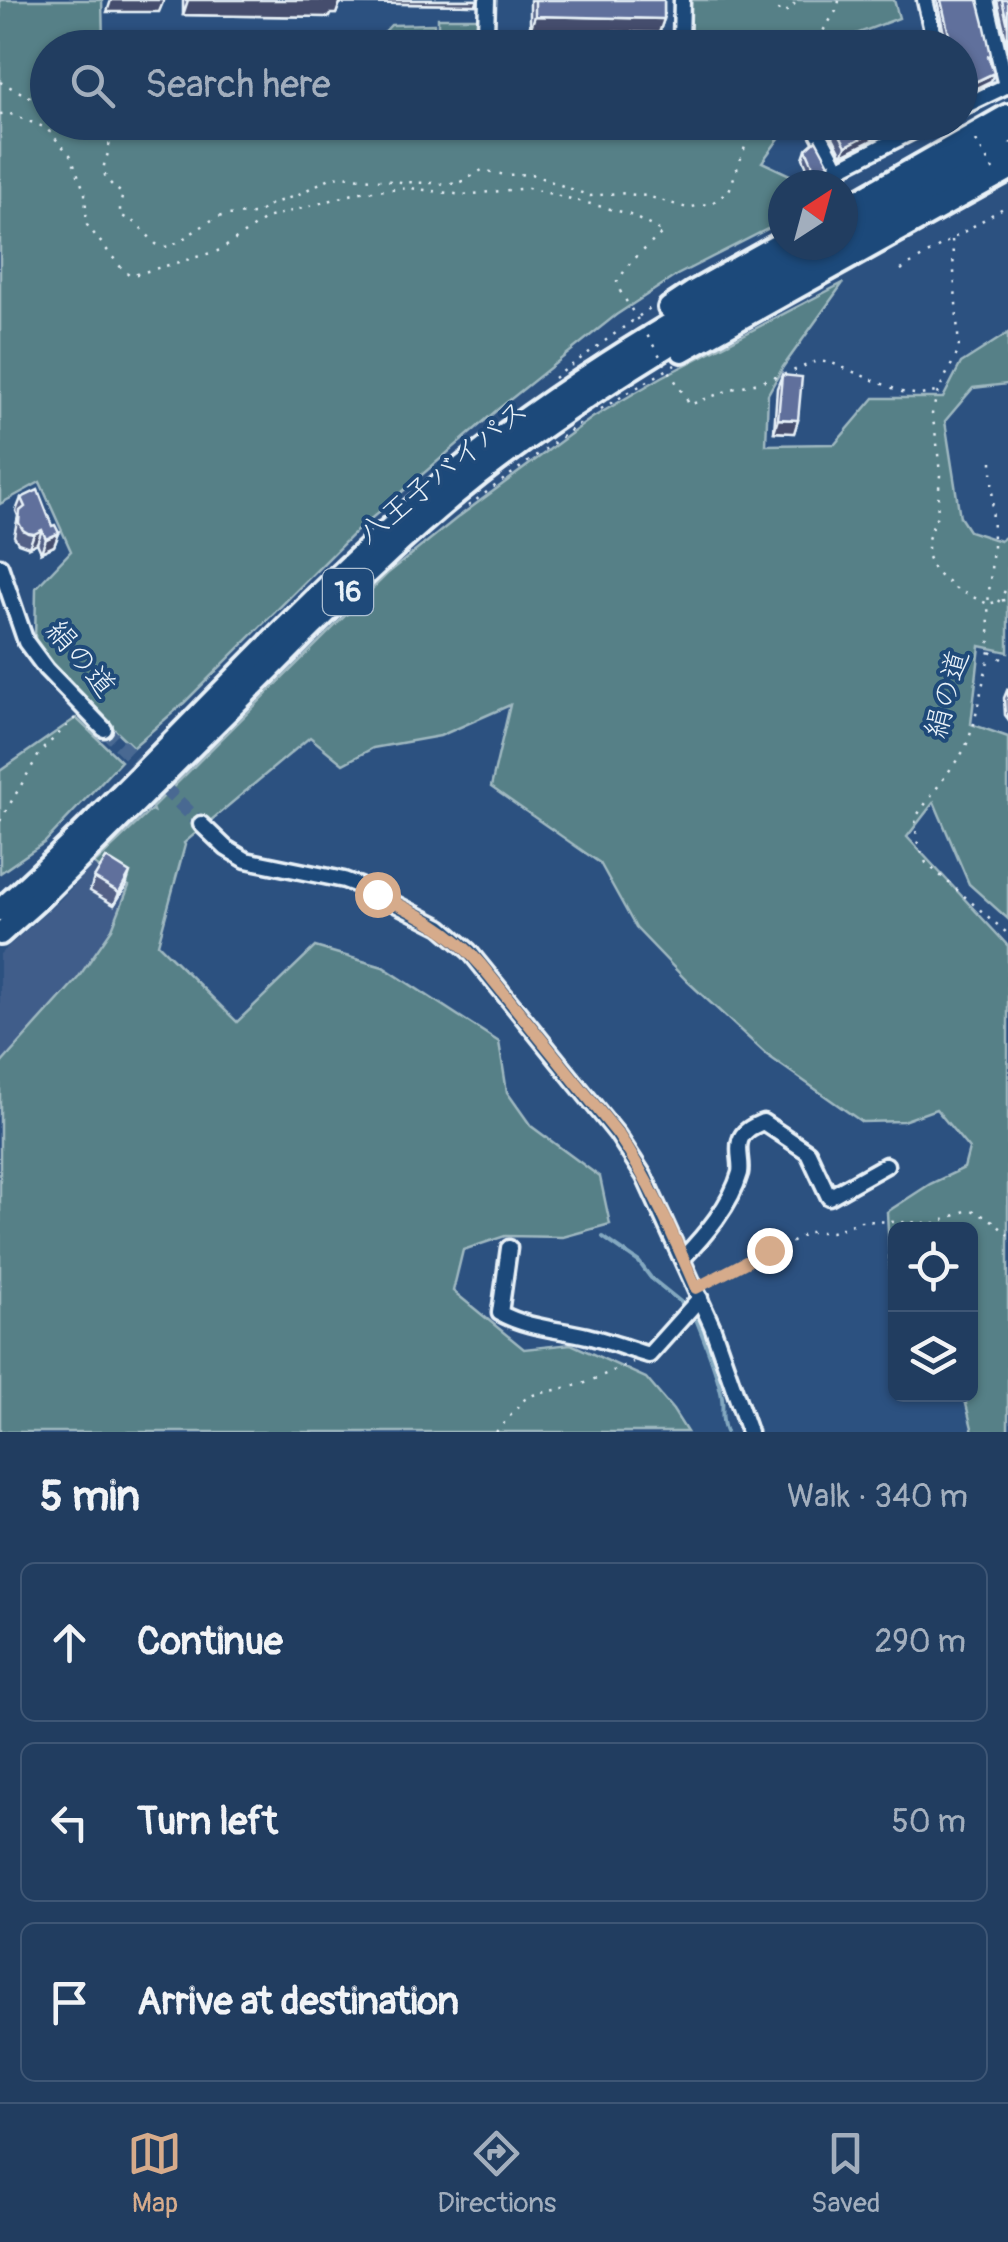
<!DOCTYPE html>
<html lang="en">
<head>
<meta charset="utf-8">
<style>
	body { margin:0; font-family:Pangolin,"Klee One",sans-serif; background:#2d4869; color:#f1f3f6 }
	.controls { position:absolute; right:30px; bottom:30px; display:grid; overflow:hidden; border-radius:15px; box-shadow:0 2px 8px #0004 }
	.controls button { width:90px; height:90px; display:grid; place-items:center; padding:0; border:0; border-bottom:2px solid #3e5675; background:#213d60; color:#f1f3f6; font:50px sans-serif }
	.compass { position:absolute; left:768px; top:170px; width:90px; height:90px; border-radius:50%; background:#213d60; box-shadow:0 2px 8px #0004; rotate:36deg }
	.stop { position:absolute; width:30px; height:30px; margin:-22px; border:8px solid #d6ab8b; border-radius:50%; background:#fff }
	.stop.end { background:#d6ab8b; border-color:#fff; box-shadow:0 2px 10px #0008 }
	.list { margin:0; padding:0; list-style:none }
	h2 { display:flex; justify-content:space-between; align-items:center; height:130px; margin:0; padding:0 40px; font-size:42px }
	h2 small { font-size:32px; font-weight:400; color:#a2aebd }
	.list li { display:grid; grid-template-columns:65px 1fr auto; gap:30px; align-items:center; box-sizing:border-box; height:160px; margin:0 20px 20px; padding:0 20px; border:2px solid #3e5675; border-radius:15px }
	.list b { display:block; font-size:38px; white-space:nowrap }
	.list em { font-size:32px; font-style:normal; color:#a2aebd }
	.icon { flex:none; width:55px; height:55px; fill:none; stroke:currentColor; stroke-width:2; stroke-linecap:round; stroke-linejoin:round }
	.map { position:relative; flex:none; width:1008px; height:1432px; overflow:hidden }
	.search { position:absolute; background:#213d60; box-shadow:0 2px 8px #0004; left:30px; right:30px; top:30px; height:110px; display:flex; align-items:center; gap:25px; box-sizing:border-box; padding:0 35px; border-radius:55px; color:#a2aebd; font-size:38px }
	.sheet { height:670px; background:#213d60 }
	nav { display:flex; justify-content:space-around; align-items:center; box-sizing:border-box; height:140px; border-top:2px solid #3e5675; background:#213d60; font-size:28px; color:#a2aebd }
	nav a { display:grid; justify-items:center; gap:5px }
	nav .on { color:#d6ab8b }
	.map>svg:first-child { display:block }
</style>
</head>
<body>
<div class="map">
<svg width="1008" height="1432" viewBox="0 0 1008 1432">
	<rect width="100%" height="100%" fill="#2c5180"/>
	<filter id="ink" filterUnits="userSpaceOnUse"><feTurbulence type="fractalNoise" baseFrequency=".01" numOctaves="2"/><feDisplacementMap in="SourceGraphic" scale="20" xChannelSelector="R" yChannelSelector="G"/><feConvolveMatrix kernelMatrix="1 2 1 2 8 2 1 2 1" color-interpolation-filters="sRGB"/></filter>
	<g filter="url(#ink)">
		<!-- built -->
		<polygon fill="#3f5d8a" points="94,864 129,886 112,929 78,978 0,1064 0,954 59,901"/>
		<!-- green -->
		<g fill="#568087" stroke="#9fb8c0" stroke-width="2.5">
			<polygon points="0,0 102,0 103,42 174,43 195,38 219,38 258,47 48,48 48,122 790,123 762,162 811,185 783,185 783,221 677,275 616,315 497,410 351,536 184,703 133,747 70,688 35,643 36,588 71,551 40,482 0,504"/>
			<polygon points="685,0 894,0 899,18 848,37 841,47 670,48 678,40"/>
			<rect x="438" y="18" width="39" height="21"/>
			<polygon points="434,24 434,47 360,47 375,42 391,25"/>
			<polygon points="843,283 783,367 768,394 766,445 835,444 874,398 943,398 961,363 1008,333 1008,384 973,388 945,421 960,517 969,531 1000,541 1008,535 1008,652 980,646 971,724 1008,737 1008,919 969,884 934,802 907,837 1008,946 1008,1432 973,1432 965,1400 950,1395 970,1394 970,1230 896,1230 895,1281 890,1271 887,1212 930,1184 964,1168 969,1149 936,1109 903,1121 862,1122 767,1055 686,980 636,928 600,863 491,787 510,705 440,736 373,748 343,764 310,737 184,843 185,845 158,944 237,1022 315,947 383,967 499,1042 507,1092 531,1126 600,1177 610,1224 563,1237 505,1236 463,1250 453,1291 524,1349 571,1344 646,1378 673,1410 687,1432 0,1432 0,1065 78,978 112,929 129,886 94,864 151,810 153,811 152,808 387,574 457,518 592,418 662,377"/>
			<polygon points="76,718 121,761 45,842 0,873 0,771"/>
		</g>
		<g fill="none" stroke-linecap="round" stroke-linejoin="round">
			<!-- stream -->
			<g stroke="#84a9c0" stroke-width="4">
				<polyline points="603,1237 639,1262 651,1278 687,1307"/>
				<path d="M694,1314C704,1339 715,1365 721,1392C725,1408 719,1416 726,1432"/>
			</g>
			<!-- minor-tunnel -->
			<polyline stroke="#486992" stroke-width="14" stroke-dasharray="14 7" stroke-linecap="butt" points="104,729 201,824"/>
			<!-- minor casing -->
			<g stroke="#e8f1f8" stroke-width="21">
				<g id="minor">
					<polyline points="487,0 486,33 495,43 654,48"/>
					<polyline points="925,0 936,48"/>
					<polyline points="986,0 1006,86"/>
					<polyline points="675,48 681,42 682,0"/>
					<polyline points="960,108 1008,85"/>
					<polyline points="823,122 817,130 838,169 931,122"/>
					<polyline points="0,566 26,642 46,669 104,729"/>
					<polyline points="201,824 226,848 246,860 344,880 360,886 441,927 469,951 617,1134 644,1176 712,1326 749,1432"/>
					<path d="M509,1248L500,1313C527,1328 558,1329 587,1336C608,1341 629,1349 649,1355L700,1298"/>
					<path d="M683,1258C705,1235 731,1205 740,1173C742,1163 737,1151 740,1141C743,1130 754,1126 763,1122L808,1152L829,1197L886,1165"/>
				</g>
			</g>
			<!-- highway casing -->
			<g stroke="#e8f1f8" stroke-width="28">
				<g id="highway">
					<polyline points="843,209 1008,115"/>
					<polyline points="843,225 1008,132"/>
					<polyline points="843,245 1008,153"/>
					<polyline points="669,308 693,292 783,242"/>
					<polyline points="682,351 1008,170"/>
					<path d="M0,910C146,778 274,627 423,499C541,397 672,321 807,245"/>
					<path d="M0,934L38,900C113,825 188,750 263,676C332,606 402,536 479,475C593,386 717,315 843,245"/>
				</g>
			</g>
			<!-- path -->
			<g stroke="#e8f1f8" stroke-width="2.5" stroke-dasharray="2.5 8" stroke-linecap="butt">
				<polyline points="772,0 780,13 790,10 797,0"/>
				<polyline points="812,48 838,8 839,0"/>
				<polyline points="0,82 38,101 48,110"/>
				<polyline points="0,114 8,113 46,128 71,156 85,193 87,225 123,270 130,276 221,250 266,218 361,192 410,188 463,195 528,188 626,213 663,232 630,263 617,282 620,291"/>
				<path d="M59,122L71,132L104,131L107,133C118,161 84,166 123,194L120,205V215L137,224L156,244L164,247L172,246L215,218L225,215L256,214L271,204L295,196L330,178L341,176L402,182L458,184L482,170L505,175L531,174L590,196L618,193L647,196L687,208L712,203L729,191L754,122"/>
				<polyline points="952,240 959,350 938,391 932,414 937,443 940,475 937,515 928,539 928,557 935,572 956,589 988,604 990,651 974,724 965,749 915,818 917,841 926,863 1008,934"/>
				<polyline points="901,270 1008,205"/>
				<polyline points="554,378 653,306"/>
				<polyline points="687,400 689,405 732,389 780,376 817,361 832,363 902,392 921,395 936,392"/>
				<polyline points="601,409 675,365"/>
				<polyline points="992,461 993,547 988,604 1008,599"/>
				<polyline points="468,506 582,422"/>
				<polyline points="998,602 1008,586"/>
				<polyline points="991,652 1008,663"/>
				<polyline points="0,821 41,751 76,717"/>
				<polyline points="706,1282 778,1245 792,1242 808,1232 831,1232 861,1221 936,1223 970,1209 993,1221 1008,1235"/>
				<polyline points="496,1432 525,1399 533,1395 583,1384 633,1362"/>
			</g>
			<!-- minor -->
			<use href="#minor" stroke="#1f4a7a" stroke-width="14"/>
			<!-- highway -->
			<use href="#highway" stroke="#1f4a7a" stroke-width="20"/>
			<!-- path-bridge -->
			<g stroke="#e8f1f8" stroke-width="2.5" stroke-dasharray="2.5 8" stroke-linecap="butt">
				<polyline points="976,141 993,170"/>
				<polyline points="620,291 687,400"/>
			</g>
		</g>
		<!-- wall -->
		<g fill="#536086" stroke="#e8f1f8" stroke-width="2.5">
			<polygon points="183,0 478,0 476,5 340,3 336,14 331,14 330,17 183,15"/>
			<polygon points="530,0 664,0 664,19 659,33 530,30"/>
			<polygon points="937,0 978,0 990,59 991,81 960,96 960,48 947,48"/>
			<polygon points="997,0 1008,0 1008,48"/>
			<polygon points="833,122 901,122 882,135 881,132 872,140 842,155 830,131"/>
			<polygon points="806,149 826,173 813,181 803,158"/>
			<polygon points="782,375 798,420 794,433 774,432 777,388"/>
			<polygon points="21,498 52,526 59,533 54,546 41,552 37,543 29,547 18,543 14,536 18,516 16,511"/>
			<polygon points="1008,688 1008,719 1005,715 1004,698"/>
			<polygon points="94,878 126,886 114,905 90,891"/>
		</g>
		<!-- shaded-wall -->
		<g fill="#444e6d" stroke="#e8f1f8" stroke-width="2.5">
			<polygon points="111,0 164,0 159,12 107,12"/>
			<polygon points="188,0 478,0 476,5 340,3 336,14 331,14 330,17 183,15"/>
			<polygon points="535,16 664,19 659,33 530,30"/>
			<polygon points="994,73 991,81 960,96 960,89"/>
			<polygon points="891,122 901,122 882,135 886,126"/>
			<polygon points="884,123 881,132 872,140 842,155 846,146"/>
			<polygon points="829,164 826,173 813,181 816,172"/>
			<polygon points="778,419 798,420 794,433 774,432"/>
			<polygon points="42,530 37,543 29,547 34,534"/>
			<polygon points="59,533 54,546 41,552 46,539"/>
			<polygon points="130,873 126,886 114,905 119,893"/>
		</g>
		<!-- building -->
		<g fill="#61709c" stroke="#e8f1f8" stroke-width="2.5">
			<polygon points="535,0 664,0 664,19 535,16"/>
			<polygon points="941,0 978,0 985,27 991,55 988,56 994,73 960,89 960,48 952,48"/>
			<polygon points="1002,0 1008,0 1008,26"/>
			<polygon points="833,122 891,122 886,126 884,123 875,131 846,146"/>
			<polygon points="816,140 829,164 816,172 806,149"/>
			<polygon points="782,375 802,377 798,420 778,419"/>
			<polygon points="38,490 52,526 55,525 59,533 46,539 42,530 34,534 28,533 23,530 19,523 20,511 25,507 21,498"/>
			<polygon points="106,858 130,873 119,893 94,878"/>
		</g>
	</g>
	<g fill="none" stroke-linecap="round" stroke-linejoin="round" filter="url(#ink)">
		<!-- route -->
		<path stroke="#d6ab8b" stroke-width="12" d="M377,894C417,913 452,931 481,965L618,1134C650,1182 673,1234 696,1288L769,1250"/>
	</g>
	<g text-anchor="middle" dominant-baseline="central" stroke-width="8" stroke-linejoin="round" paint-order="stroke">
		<!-- shield labels -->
		<rect fill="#1f4a7a" stroke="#acbfd2" stroke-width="2.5" x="323" y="569" width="50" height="46" rx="8"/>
		<g font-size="28" font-weight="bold" fill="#e8f1f8">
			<text x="348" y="592">16</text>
		</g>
		<!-- street labels -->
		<g font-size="30" fill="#e8f1f8" stroke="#1f4a7a">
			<text transform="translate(443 472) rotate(-39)">八王子バイパス</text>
			<text transform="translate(81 659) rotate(50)">絹の道</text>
			<text transform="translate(947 694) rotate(-74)">絹の道</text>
		</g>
	</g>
</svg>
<div class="controls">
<button><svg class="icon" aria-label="locate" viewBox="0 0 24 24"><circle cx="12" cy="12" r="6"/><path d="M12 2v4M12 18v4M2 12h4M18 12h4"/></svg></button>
<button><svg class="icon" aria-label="layers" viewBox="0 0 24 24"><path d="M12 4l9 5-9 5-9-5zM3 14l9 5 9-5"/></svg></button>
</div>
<svg class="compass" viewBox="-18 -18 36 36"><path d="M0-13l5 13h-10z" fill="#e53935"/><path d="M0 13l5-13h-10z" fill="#a2aebd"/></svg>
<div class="stop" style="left:377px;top:894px"></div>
<div class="stop end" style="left:769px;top:1250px"></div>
<div class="search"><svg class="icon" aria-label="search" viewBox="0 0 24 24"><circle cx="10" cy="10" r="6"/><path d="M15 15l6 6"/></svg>Search here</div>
</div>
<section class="sheet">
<h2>5 min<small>Walk · 340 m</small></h2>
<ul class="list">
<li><svg class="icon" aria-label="ahead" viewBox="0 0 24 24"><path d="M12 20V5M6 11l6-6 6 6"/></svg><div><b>Continue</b></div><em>290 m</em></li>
<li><svg class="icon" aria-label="left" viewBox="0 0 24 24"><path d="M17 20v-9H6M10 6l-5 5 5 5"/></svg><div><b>Turn left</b></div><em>50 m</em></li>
<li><svg class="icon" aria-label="arrive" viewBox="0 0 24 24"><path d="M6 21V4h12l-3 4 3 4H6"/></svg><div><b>Arrive at destination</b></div></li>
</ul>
</section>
<nav>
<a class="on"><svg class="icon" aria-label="map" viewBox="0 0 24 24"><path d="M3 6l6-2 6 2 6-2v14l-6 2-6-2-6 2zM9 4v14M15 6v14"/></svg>Map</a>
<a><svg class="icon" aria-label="directions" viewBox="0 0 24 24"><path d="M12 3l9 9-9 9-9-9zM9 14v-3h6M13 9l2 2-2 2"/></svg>Directions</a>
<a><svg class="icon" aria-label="saved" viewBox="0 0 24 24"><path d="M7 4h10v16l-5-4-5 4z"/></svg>Saved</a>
</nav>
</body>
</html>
